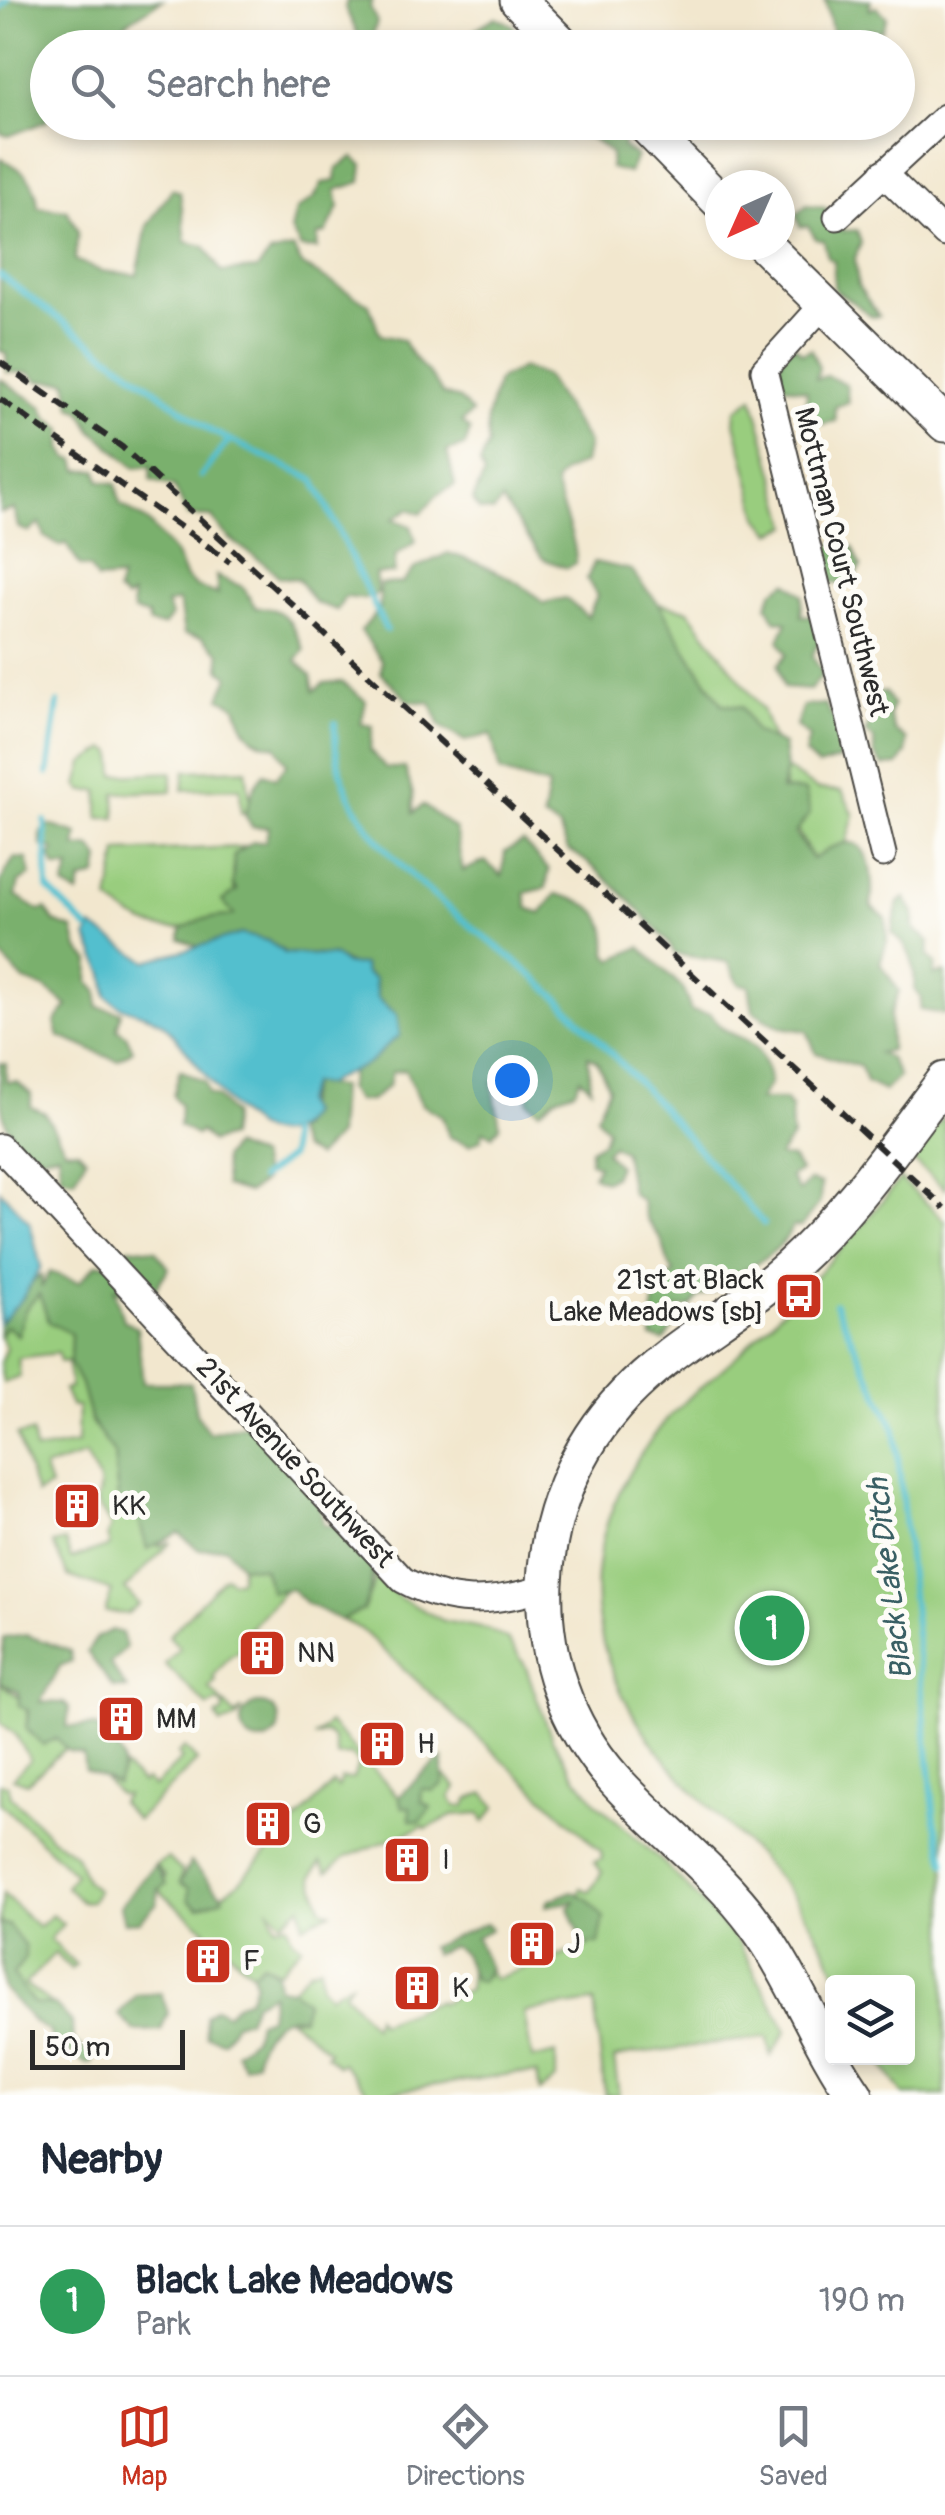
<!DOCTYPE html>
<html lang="en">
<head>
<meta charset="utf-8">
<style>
	body { margin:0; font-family:Pangolin,sans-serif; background:#f6f6f7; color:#1f2937 }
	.controls { position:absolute; right:30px; bottom:30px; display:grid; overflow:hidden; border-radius:10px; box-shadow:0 5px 15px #0003 }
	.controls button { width:90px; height:90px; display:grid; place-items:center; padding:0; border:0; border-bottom:2px solid #e0e1e3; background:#fff; color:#1f2937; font:50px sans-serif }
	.compass { position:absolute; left:705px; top:170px; width:90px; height:90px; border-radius:50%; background:#fff; box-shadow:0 5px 15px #0003; rotate:225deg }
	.scale { position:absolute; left:30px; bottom:25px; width:155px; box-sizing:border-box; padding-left:10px; border:5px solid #2b2b2b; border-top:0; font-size:28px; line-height:35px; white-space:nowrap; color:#2b2b2b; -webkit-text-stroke:8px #fdfcf7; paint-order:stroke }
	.you { position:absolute; left:512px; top:1080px; width:35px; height:35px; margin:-25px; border:8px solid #fff; border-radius:50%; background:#1a73e8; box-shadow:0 0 0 15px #1a73e833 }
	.badge { display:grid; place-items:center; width:65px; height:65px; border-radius:50%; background:#c8321e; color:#fff; font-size:32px; font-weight:700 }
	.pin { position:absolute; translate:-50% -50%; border:5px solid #fff; box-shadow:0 2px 10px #0006 }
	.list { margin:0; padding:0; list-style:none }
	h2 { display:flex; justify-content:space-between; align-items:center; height:130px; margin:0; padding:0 40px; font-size:42px }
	h2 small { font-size:32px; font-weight:400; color:#747a83 }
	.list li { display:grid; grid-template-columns:65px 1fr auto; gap:30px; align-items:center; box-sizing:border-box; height:150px; padding:0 40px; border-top:2px solid #e0e1e3 }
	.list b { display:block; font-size:38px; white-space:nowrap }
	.list p { margin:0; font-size:32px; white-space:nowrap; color:#747a83 }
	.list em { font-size:32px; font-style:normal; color:#747a83 }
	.icon { flex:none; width:55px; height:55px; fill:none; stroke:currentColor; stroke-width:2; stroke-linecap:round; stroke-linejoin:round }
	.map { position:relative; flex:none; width:945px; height:2095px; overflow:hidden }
	.search { position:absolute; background:#fff; box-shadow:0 5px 15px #0003; left:30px; right:30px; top:30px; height:110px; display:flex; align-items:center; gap:25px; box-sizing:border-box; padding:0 35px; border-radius:55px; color:#747a83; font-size:38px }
	.sheet { height:280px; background:#fff }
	nav { display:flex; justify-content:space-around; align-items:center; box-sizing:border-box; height:140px; border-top:2px solid #e0e1e3; background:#fff; font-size:28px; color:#747a83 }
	nav a { display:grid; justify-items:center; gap:5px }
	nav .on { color:#c8321e }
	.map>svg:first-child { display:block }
</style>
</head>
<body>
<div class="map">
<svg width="945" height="2095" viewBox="0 0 945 2095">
	<rect width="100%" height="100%" fill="#fdfcf7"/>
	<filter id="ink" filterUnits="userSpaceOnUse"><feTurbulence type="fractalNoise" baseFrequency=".01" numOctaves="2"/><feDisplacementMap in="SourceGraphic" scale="20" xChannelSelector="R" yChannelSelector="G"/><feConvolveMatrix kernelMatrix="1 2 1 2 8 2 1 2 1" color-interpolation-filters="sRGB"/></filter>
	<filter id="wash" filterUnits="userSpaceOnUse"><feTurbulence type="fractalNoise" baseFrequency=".0048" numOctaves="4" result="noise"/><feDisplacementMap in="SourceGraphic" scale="40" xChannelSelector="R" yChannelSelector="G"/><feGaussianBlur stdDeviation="2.25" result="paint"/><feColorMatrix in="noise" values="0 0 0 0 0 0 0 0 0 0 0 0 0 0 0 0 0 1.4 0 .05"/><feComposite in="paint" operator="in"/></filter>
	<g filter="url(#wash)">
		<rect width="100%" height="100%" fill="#f2e7ce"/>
		<!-- green -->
		<g fill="#99cd7e" stroke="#627c54" stroke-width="2.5">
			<polygon points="753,397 789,526 772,533 759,517 735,423 736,410"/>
			<polygon points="655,603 688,610 762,709 773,740 755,732 742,707 722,704"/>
			<polygon points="106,749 113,752 115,775 172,772 172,791 115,793 116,818 99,818 99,791 84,791 78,786 84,763"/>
			<polygon points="246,769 250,801 246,812 241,813 240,788 183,790 185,771"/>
			<path d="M786,769L817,789L842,791L854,815L846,843L813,860C798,828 777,807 786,769Z"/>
			<path d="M243,847L234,856L235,915C175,931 161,940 109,901L118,852Z"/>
			<polygon points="945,1115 945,1189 912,1160"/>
			<path d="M900,1179L945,1220V2095H904L878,2058H908V1982H841C826,1949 808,1914 784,1885C739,1831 681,1788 642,1728C572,1623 585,1519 664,1423C687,1395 721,1373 747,1346C801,1293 853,1239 900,1179Z"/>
			<path d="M40,1293L71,1334L70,1363L81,1384L91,1422L114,1453L119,1509L138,1516L159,1546L171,1542L125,1589L139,1604L127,1614L105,1612L112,1591L68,1576L53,1544L65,1541L71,1559L110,1546L107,1536L111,1526L96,1502C106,1477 93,1476 85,1455L44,1468L50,1487L36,1494L17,1435L32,1433L35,1451L77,1444L78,1406H71L64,1390L71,1388L67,1361L60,1362L58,1353L18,1358L20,1377L3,1383L0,1363L6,1348L0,1336L5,1325L17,1335L25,1310Z"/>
			<polygon points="241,1566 264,1568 271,1592 285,1590 250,1628 254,1632 247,1639 252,1645 230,1656 213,1677 216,1681 209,1688 235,1715 242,1709 236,1719 221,1724 216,1716 223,1714 224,1706 217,1702 208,1707 165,1664 180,1648 169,1636 225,1576 232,1581 240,1579"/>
			<polygon points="373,1572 400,1598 444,1621 487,1629 508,1640 525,1665 552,1739 573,1773 597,1803 665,1864 737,1940 787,2031 771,2056 768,2037 632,2054 614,2059 619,2095 605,2095 594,2002 524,2012 532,2059 556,2053 556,2079 540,2092 537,2074 518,2073 371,2095 342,2063 338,2066 326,2055 329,2051 287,2017 301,2018 291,1990 309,1970 320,1966 321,1987 329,1995 350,1983 344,1993 373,2026 376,2016 379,2023 439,2000 441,2003 468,1989 470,1971 474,1979 487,1976 489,1969 494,1979 589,1946 579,1893 581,1888 590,1892 602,1872 594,1862 602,1859 601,1851 361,1629 341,1620 363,1610 375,1581"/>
			<path d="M0,1682C18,1700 31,1694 26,1729L43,1745L57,1738L66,1748L27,1783L13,1778L30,1760L16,1735L0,1722Z"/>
			<polygon points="329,1723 399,1797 402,1807 421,1801 422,1788 444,1775 456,1787 450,1797 455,1806 464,1807 469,1799 484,1793 496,1807 484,1822 480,1813 454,1815 426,1829 424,1826 346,1857 327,1872 321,1862 312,1877 322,1909 331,1912 303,1925 301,1906 282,1922 268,1907 276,1926 287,1924 292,1938 302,1946 279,1971 263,1963 252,1973 219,1942 215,1945 203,1934 206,1930 165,1896 159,1889 165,1876 155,1865 168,1858 182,1871 180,1883 224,1894 238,1883 333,1783 338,1788 341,1779 353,1779 358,1764 350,1755 337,1756 333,1739 326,1733 314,1737"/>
			<polygon points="185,1748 197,1761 137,1820 120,1803 126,1795 119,1795 102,1777 116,1784 124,1767 142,1784 146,1780 154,1787 182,1759 178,1754"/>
			<polygon points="0,1783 8,1785 11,1796 51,1837 76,1855 86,1881 97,1890 91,1901 81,1902 66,1887 75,1874 0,1803"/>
			<polygon points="3,1894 38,1927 52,1915 63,1924 50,1939 76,1965 71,1969 55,1953 25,1984 53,2005 43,2008 34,2004 12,1973 19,1968 8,1925 0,1923"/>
		</g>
		<!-- forest -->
		<g fill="#7ab06d" stroke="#526e4c" stroke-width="2.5">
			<polygon points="0,0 162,0 126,23 112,47 48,48 47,121 9,136 0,133"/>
			<polygon points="347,0 373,0 370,7 377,22 373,33 384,47 364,47 345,8"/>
			<polygon points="825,0 871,0 869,10 876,7 887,17 882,31 867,29 874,38 871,47 827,47 832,30"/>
			<polygon points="496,17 514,26 515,47 474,47 474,30"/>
			<polygon points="570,123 599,123 601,132 622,134 623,148 636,156 629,173 610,168 611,154 592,138 574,134"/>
			<polygon points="353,157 363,165 361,182 336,190 339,207 326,233 318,235 317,249 301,248 291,230 296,210 314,198 322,183 336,181 337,168"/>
			<path d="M0,159C23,168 37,181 38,207L67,210L78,231L75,260L101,271L137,275L147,226L172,189L180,192L186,242L205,246L221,272L257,269L270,254L293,248L302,265L369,304L380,335L403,340C413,363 433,372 442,394L460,399L472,413L462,422L470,430L465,446L447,451L455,485L437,495L421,514L409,509L393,519L411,526L416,542L396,555L394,573L375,574L378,594L364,599L345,597L337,610L315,603L298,579L279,577C258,553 228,546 212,517L188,516L174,487L151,480V466L135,468L92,430L81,411L72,407L67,381H38L30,373L7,372L6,353L0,351Z"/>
			<polygon points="807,205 826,208 829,217 840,222 842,231 857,230 861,243 855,258 858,286 879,316 873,317 834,289 834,261 828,258 824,241 816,239 808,226 800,227 796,214"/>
			<polygon points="794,345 802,353 811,349 819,368 816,379 827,376 846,384 848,402 835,407 836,421 822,424 806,411 807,391 775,383 782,356"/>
			<path d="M522,368L545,376L588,443L584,463L564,472L555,483C561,511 576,536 576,563L567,568L543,559L502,501L493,512L479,510L473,500L484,475L480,464L488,445L487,418L498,380Z"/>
			<path d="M0,379L43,407L47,417L63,429L62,448L68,458L76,460L79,470H97L100,481L116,484L120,504L148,522L176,555L186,578L196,587L218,594L216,576L243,587L256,608C286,605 293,626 304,650L296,660L311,675L314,691L324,683L342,682L366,701L361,724L373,726L370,750L386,768H405L413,794V813L423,805L455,829L463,871L485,861L502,876L505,852L523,842L549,870L546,888L525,893L528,908L541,914L556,894C594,903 610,913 607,954L613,960L640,947L683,988L691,1011L711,1014C733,1051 757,1020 770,1083L759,1100H784L791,1107L792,1137L779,1156L792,1158L800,1171L790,1177L799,1192L809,1181L821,1184L820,1202L802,1226L792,1227C782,1252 745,1274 720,1278L716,1291L698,1297L691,1307L675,1309L678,1321L664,1341L652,1338C652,1312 650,1291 674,1272C664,1260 667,1251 661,1240C651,1223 644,1222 642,1201L631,1193L624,1152L612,1145L605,1152L618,1165L613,1177L604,1181L593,1176L598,1165L590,1162V1149L603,1142L607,1129L596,1117L609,1088L597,1061L588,1056L591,1088L580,1078L575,1090L556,1097L540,1111L528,1102L530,1068L508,1089L492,1082L500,1126L493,1135L483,1131L481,1139L470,1145L449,1137L442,1116L422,1105L405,1070L392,1072L389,1085L371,1101H357L347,1089L352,1070C375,1060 394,1041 397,1015L377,998L374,979L334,956L286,953L268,941L241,934L203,948L180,939L182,929L202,919L234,915L222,901L237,890L233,886L234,855L253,842H265L269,827H252L245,815L254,787L264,773L276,778L287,764L276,746C250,742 243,731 236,706L220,698L229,676L220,669V653L202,637L184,634L179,601L167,604L171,617L164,626L149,624L148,616L133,611L132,595L126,599L117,592L121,578L97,580L90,568L80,566L66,543L60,546L45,537L40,523L29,532L18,527L14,509L0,513Z"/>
			<polygon points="834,543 853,547 861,566 848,586 826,581 822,555"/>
			<path d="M448,553C482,564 518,577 543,603L565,598L588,617L597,596L587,579L594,562L632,570C641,587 658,599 666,615C682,645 702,675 722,704L742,707L755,732L783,745L786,769L781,790L805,791L810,813L795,833L812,859C821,855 831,846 841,844C873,834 874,887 871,906L886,918L887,941L880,963L899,991L890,1015V1050L878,1053L890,1059L899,1077L884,1091L866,1082L861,1067L816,1053L807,1031L780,1027L753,1011L749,986L739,984L728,962L675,954C666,933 589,858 568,850L559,828L543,818L548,786L500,772L491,734L465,741L440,726L431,703L409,701L381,673L382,661L361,631L380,608V584L402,583L414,569Z"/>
			<polygon points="787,582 803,595 801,616 816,615 822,635 812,656 823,674 810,690 784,688 778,665 787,654 779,640 787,622 775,620 767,605 773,591"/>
			<polygon points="885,692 893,705 889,715 895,731 907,740 906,753 898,765 883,766 874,754 874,739 865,733 872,719 864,709 870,693"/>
			<polygon points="825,704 834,720 847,727 847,746 838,760 818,766 805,754 809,737 796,726 803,706"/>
			<polygon points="50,825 78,834 76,848 91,847 100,859 97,876 81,881 78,895 64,886 70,868 55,868 50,856 55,850 41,845 41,832"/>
			<path d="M14,858L27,859L31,875L19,882L16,896L40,911L46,909L54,922L73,929L78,949L90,961L89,982L98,992V1007L121,1012L117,1029L126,1035L133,1050L118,1060C96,1055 81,1043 59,1037L55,1022L68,1006L45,988L24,981L0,955V882Z"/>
			<path d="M905,898L914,912V929L930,941L928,956L936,964L934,975L945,972V1014L920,1010L921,997L914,989C916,966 911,947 892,933L898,903Z"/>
			<path d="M0,1063L6,1064V1082H17L31,1094V1107L45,1113L65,1149L78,1150L86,1158L75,1179L61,1177L58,1153L29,1159C0,1124 0,1112 0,1063Z"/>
			<polygon points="180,1070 205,1082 208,1094 217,1097 232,1115 229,1137 211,1142 200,1131 196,1135 179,1126 180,1105 173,1096"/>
			<polygon points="311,1083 340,1087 337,1136 317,1157 301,1149 294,1132 299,1128"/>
			<polygon points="232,1146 259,1157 264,1181 248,1193 225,1186 223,1158"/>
			<path d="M129,1247L155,1250L169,1268L153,1292L130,1295L114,1289L123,1320L137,1328L143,1383H191L196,1413L209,1433L246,1424L319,1495L323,1525L347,1526C375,1555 378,1574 363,1610L341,1620L306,1603L291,1589L271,1592L263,1568L241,1566L225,1547L199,1550L179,1533L147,1549L138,1516L119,1509L114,1453L91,1422L81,1384L70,1363L71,1334L49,1322L39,1294L25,1310L18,1335L6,1326L0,1336V1303L42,1275L41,1288L50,1272L79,1282L97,1264H122Z"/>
			<polygon points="112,1630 122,1633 126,1647 110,1664 127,1689 113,1687 87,1652 97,1637"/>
			<path d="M26,1635L70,1651L72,1661L60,1666L40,1702L64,1703L69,1708L67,1727L96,1726C113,1751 132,1748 117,1784L85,1770L83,1755L68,1751L57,1738L43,1745L26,1728L29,1711L19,1706V1692L0,1682L4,1638Z"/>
			<circle cx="260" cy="1723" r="19"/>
			<path d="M443,1758V1784L433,1791L422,1789L421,1801L431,1807L420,1822L410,1820V1807H402L399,1797C414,1781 428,1768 443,1758Z"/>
			<polygon points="191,1862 224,1898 199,1907 189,1900 189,1888 180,1883"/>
			<polygon points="155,1865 166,1884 159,1889 157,1903 140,1921 124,1922 120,1906"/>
			<polygon points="572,1891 588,1899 604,1918 599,1943 584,1945 569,1908 575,1901 546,1906 548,1901"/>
			<polygon points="0,1923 8,1925 25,1947 25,1958 13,1974 34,2004 55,2005 72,2023 73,2041 91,2055 92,2063 86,2064 51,2039 50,2032 34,2022 3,1988"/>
			<polygon points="486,1923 491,1929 476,1937 489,1969 480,1982 474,1980 463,1954 452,1946 434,1954 430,1947"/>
			<path d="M263,1963L276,1972L278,1988L293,1990L306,2001L302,2018C278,2010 256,2038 256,2061L244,2066L235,2052L253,2038L258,2021L269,2017L272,1993L254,2003L247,2019L235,2023L223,2041L206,2036L205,2016L215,2008L227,2014L237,2003L249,1999L255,1983L252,1973Z"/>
			<polygon points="161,1993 168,2013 161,2030 134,2031 118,2014 137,1995"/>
		</g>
		<!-- water -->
		<g fill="#53bfce" stroke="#3f757c" stroke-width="2.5">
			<path d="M92,927L147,961L241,934L268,941L285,953L335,956L345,964L363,965L365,974L374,979L377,998L397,1015L400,1036C386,1043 381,1054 369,1063C355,1072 339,1073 326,1085L311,1083L303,1103L309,1113C262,1186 196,1050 162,1023C146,1011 123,1014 107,996L104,974L87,937Z"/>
			<polygon points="0,1190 30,1223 41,1267 22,1299 0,1323"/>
		</g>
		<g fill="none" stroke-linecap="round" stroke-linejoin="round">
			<!-- stream -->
			<g stroke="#53bfce" stroke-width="6">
				<polyline points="0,8 7,0"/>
				<polyline points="0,275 211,431 314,480 386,630"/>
				<polyline points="201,476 229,440"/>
				<path d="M335,723C328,850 486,925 563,1003C633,1074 698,1149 764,1224"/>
				<polyline points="48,774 58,703"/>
				<polyline points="45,821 48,889 88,929"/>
				<polyline points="260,1179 290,1156 289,1134"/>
				<polyline points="835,1304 895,1429 935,1820 945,1862"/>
			</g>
		</g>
	</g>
	<g filter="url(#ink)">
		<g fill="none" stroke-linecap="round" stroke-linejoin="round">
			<!-- street casing -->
			<g stroke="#494743" stroke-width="29">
				<g id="street">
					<polyline points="883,173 945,234"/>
					<polyline points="837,217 945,117"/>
					<polyline points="823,305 764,370 883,854"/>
					<path d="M0,1147L403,1580C451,1606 489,1604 541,1589"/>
				</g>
			</g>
			<!-- secondary casing -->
			<g stroke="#494743" stroke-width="39">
				<g id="secondary">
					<polyline points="518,0 566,48"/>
					<polyline points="642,122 720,202"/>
					<polyline points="764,245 945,424"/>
					<path d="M855,2095C817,2041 795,1978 756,1925C716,1870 660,1830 614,1779C516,1669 524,1501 625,1395C673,1344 739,1313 791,1265C851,1211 896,1144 945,1080"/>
				</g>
			</g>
			<!-- street -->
			<use href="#street" stroke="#fff" stroke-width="25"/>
			<!-- secondary -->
			<use href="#secondary" stroke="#fff" stroke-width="35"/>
			<!-- rail -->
			<g stroke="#2b2b2b" stroke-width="6" stroke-dasharray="15 8" stroke-linecap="butt">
				<polyline points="0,362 122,447 945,1208"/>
				<polyline points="0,399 230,562"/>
			</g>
		</g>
	</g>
	<!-- icons -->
	<defs>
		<g id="bus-square" transform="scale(2.5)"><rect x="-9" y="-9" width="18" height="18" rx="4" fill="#c8321e" stroke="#fdfcf7"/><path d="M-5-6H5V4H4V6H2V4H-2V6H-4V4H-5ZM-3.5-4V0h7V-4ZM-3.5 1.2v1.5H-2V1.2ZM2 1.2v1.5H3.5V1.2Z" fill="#fff"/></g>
		<g id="building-square" transform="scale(2.5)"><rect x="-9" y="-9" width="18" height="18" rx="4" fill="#c8321e" stroke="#fdfcf7"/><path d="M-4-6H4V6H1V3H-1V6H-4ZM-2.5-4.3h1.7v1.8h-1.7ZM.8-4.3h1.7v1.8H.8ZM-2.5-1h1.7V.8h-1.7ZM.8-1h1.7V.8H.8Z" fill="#fff"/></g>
	</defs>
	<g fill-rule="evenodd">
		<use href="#bus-square" x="799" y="1296"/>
		<use href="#building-square" x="77" y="1506"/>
		<use href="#building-square" x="262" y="1653"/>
		<use href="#building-square" x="121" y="1719"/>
		<use href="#building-square" x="382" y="1744"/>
		<use href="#building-square" x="268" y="1824"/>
		<use href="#building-square" x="407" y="1860"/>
		<use href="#building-square" x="532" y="1944"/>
		<use href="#building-square" x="208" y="1961"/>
		<use href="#building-square" x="417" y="1988"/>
	</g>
	<g text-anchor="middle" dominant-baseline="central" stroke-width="10" stroke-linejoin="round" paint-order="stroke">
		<!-- street labels -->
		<g font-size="28" fill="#2b2b2b" stroke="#fdfcf7">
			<text transform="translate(841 562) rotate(76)">Mottman Court Southwest</text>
			<text transform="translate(295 1463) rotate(47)">21st Avenue Southwest</text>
		</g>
		<!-- poi labels -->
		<g font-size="28" fill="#2b2b2b" stroke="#fdfcf7" text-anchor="start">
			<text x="764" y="1280" text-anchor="end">21st at Black<tspan x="764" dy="32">Lake Meadows [sb]</tspan></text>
			<text x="112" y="1506">KK</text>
			<text x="297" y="1653">NN</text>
			<text x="156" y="1719">MM</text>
			<text x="417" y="1744">H</text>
			<text x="303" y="1824">G</text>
			<text x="442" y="1860">I</text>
			<text x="567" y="1944">J</text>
			<text x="243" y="1961">F</text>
			<text x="452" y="1988">K</text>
		</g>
		<!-- water labels -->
		<g font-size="30" font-style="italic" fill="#395f64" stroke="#fdfcf7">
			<text transform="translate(890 1579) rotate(-97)">Black Lake Ditch</text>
		</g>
	</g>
</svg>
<div class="controls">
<button><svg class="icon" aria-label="layers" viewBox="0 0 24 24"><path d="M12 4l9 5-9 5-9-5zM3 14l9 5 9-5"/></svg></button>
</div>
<svg class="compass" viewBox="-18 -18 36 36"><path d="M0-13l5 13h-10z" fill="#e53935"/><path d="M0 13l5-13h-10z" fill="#747a83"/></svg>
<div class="scale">50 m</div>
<div class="you"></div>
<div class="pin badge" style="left:772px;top:1628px;background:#2e9e5b">1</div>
<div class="search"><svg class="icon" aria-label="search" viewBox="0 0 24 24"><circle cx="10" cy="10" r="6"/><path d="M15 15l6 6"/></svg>Search here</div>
</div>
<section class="sheet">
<h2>Nearby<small></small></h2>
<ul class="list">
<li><span class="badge" style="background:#2e9e5b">1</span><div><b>Black Lake Meadows</b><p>Park</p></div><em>190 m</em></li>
</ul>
</section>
<nav>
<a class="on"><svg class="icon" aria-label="map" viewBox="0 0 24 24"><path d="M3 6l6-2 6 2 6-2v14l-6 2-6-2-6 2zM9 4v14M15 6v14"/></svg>Map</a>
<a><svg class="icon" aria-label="directions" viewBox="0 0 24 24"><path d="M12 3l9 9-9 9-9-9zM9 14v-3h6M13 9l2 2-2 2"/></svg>Directions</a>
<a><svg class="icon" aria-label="saved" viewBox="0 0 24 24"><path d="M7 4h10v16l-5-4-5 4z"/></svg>Saved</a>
</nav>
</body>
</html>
